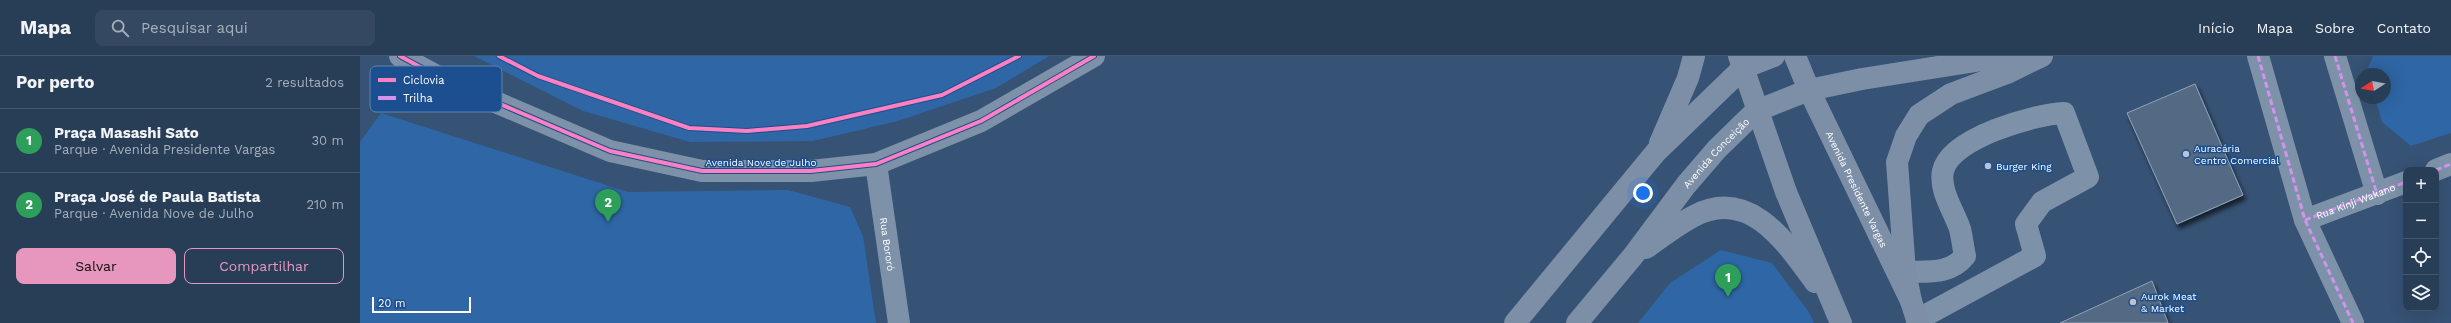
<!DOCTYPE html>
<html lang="pt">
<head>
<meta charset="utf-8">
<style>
	body { margin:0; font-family:"Work Sans",sans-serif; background:#344961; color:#f1f3f6 }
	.controls { position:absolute; right:12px; bottom:12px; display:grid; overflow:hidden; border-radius:8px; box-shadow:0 4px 16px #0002 }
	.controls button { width:36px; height:36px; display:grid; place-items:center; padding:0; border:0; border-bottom:1px solid #44576d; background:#283e57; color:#f1f3f6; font:20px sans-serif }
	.compass { position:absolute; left:1995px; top:12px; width:36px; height:36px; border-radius:50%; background:#283e57; box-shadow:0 4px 16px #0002; rotate:259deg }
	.scale { position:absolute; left:12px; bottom:10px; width:99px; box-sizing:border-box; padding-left:4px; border:2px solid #fff; border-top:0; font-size:11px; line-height:14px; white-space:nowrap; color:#fff; -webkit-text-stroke:3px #1b4f8f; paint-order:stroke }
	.you { position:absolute; left:1283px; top:137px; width:14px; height:14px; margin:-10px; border:3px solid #fff; border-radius:50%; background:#1a73e8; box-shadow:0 0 0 6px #1a73e833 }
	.badge { display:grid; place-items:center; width:26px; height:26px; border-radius:50%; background:#e797bd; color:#fff; font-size:13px; font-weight:700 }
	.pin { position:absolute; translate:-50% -33px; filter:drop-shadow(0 1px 2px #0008) }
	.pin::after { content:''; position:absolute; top:21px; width:14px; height:12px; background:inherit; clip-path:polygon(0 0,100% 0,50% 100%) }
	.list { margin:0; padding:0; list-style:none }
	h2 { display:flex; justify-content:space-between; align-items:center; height:52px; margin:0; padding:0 16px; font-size:17px }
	h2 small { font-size:13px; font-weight:400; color:#a5aeba }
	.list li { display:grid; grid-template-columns:26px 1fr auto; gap:12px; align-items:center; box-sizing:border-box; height:64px; padding:0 16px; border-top:1px solid #44576d }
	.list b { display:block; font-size:15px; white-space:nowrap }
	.list p { margin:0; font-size:13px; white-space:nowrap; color:#a5aeba }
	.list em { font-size:13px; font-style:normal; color:#a5aeba }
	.actions { display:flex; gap:8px; padding:12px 16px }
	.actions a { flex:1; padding:9px 0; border:1px solid #e797bd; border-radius:8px; text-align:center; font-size:14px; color:#e797bd }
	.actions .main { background:#e797bd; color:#111 }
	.icon { flex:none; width:22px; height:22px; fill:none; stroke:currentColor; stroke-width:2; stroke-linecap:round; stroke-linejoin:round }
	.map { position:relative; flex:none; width:2091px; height:267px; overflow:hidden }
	header { display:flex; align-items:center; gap:24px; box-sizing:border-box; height:56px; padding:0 20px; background:#283e57; border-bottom:1px solid #44576d }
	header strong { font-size:19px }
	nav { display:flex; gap:22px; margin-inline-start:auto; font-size:14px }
	.search { width:280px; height:36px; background:#344961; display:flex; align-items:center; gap:10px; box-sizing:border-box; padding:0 14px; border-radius:8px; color:#a5aeba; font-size:15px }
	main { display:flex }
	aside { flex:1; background:#283e57 }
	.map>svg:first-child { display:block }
</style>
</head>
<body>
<header>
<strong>Mapa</strong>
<div class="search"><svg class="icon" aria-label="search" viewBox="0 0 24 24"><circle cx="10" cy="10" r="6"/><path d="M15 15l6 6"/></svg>Pesquisar aqui</div>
<nav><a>Início</a><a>Mapa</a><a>Sobre</a><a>Contato</a></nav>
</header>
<main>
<aside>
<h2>Por perto<small>2 resultados</small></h2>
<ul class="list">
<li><span class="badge" style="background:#2e9e5b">1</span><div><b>Praça Masashi Sato</b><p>Parque · Avenida Presidente Vargas</p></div><em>30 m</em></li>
<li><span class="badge" style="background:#2e9e5b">2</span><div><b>Praça José de Paula Batista</b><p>Parque · Avenida Nove de Julho</p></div><em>210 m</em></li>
</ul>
<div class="actions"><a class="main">Salvar</a><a>Compartilhar</a></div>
</aside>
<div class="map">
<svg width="2091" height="267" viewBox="0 0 2091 267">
	<defs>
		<filter id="shadow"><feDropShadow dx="2.5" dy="4.5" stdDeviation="2" flood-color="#0009"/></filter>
	</defs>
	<rect width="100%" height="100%" fill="#365274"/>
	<!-- green -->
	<g fill="#2f66a5">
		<polygon points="114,0 689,0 636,32 538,65 453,85 330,86 223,55"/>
		<polygon points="2013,0 2091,0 2091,77 2051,90 2022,66 2015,42 2025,42 2025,18 2006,17"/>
		<polygon points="21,57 268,136 428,134 490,151 503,180 516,267 0,267 0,86"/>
		<polygon points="1361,194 1412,207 1449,256 1454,267 1278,267 1310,227"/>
	</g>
	<!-- building -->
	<g fill="#526984" stroke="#92a2b6" filter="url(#shadow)">
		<polygon points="1835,28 1883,139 1817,168 1767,57"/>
		<polygon points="1792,225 1808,267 1700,267"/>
	</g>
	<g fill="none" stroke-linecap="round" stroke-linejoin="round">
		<!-- minor -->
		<g stroke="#7d92a8" stroke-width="22">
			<polyline points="40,0 84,24 250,95 342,115 451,115 516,108 621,65 734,0"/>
			<polyline points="1898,0 1945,164 1993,267"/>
			<polyline points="1975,0 2017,138"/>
			<path id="s1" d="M516,108L539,267"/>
			<polyline points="2076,114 2091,108"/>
			<path id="s2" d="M1945,164L2046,126"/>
			<path d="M1545,216C1567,215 1590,219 1605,200C1603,191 1602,181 1600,173C1594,155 1579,135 1583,115C1590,82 1675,58 1704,57L1728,121L1682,146L1666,168L1675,200L1557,264"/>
		</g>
		<!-- major -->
		<g stroke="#7d8ea7" stroke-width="22">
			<polyline points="1379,0 1426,136 1481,267"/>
			<path id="s3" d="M1435,0L1449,34L1551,245L1558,267"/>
			<polyline points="1300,87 1328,22 1334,0"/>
			<path d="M1286,192C1301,181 1317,169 1334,160C1390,130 1427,188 1455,226"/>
			<polyline points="1551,245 1545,216 1537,106 1546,80 1559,59 1591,38 1647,17 1682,0"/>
			<polyline points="1155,267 1296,96 1383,12 1414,0"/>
			<path id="s4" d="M1217,267L1273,200L1326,129L1357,93L1396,55L1449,34L1502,23L1648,0"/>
		</g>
		<!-- quiet -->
		<g stroke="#d193ec" stroke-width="3" stroke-dasharray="6 3" stroke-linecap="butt">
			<polyline points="1898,0 1945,164 1993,267"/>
			<polyline points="1975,0 2017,138"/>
			<polyline points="2076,114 2091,108"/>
			<polyline points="1945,164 2046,126"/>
		</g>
		<!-- cycleway casing -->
		<g stroke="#1b4f8f" stroke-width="6">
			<g id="cycleway">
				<polyline points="40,0 84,24 250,95 342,115 451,115 516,108 621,65 734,0"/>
				<polyline points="139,0 178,20 329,72 387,75 447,70 582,39 659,0"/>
			</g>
		</g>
		<!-- cycleway -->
		<use href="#cycleway" stroke="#ff80c0" stroke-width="4"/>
	</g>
	<!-- markers -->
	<g fill="#b9c2ce" stroke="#1b4f8f" stroke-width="1.5">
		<circle cx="1826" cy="98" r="4"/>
		<circle cx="1628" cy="110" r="4"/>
		<circle cx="1773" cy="246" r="4"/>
	</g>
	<g text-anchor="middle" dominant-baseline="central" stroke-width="3" stroke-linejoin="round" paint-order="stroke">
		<!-- poi labels -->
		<g font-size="10" fill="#fff" stroke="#1b4f8f" text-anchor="start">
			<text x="1834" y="92">Auracária<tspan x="1834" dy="12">Centro Comercial</tspan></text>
			<text x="1636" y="110">Burger King</text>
			<text x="1781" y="240">Aurok Meat<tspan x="1781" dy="12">&amp; Market</tspan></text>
		</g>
		<!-- street labels -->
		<g font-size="10" fill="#fff" stroke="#1b4f8f">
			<text stroke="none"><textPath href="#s4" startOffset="220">Avenida Conceição</textPath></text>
			<text x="401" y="106">Avenida Nove de Julho</text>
			<text stroke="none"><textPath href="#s3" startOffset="147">Avenida Presidente Vargas</textPath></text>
			<text stroke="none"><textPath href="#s2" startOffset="54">Rua Kinji Wakano</textPath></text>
			<text stroke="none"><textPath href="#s1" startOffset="81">Rua Bororó</textPath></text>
		</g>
	</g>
	<!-- legend -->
	<rect x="10" y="10" width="132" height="46" rx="6" fill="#1b4f8f" stroke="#5f84b1" stroke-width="1"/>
	<rect x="18" y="22" width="18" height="4" fill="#ff80c0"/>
	<rect x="18" y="40" width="18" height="4" fill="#d193ec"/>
	<g font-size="11" fill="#fff">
		<text x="43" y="28">Ciclovia</text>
		<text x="43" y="46">Trilha</text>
	</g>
</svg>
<div class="controls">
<button>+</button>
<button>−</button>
<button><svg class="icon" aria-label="locate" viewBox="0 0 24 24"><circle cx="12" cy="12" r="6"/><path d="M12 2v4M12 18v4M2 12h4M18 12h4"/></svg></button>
<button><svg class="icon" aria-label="layers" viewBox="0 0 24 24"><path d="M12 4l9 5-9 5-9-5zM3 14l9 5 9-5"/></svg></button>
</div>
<svg class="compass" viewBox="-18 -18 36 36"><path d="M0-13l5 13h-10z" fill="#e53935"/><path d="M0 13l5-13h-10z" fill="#a5aeba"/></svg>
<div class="scale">20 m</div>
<div class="you"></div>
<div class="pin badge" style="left:1368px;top:241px;background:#2e9e5b">1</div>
<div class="pin badge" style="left:248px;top:166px;background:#2e9e5b">2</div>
</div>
</main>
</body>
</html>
